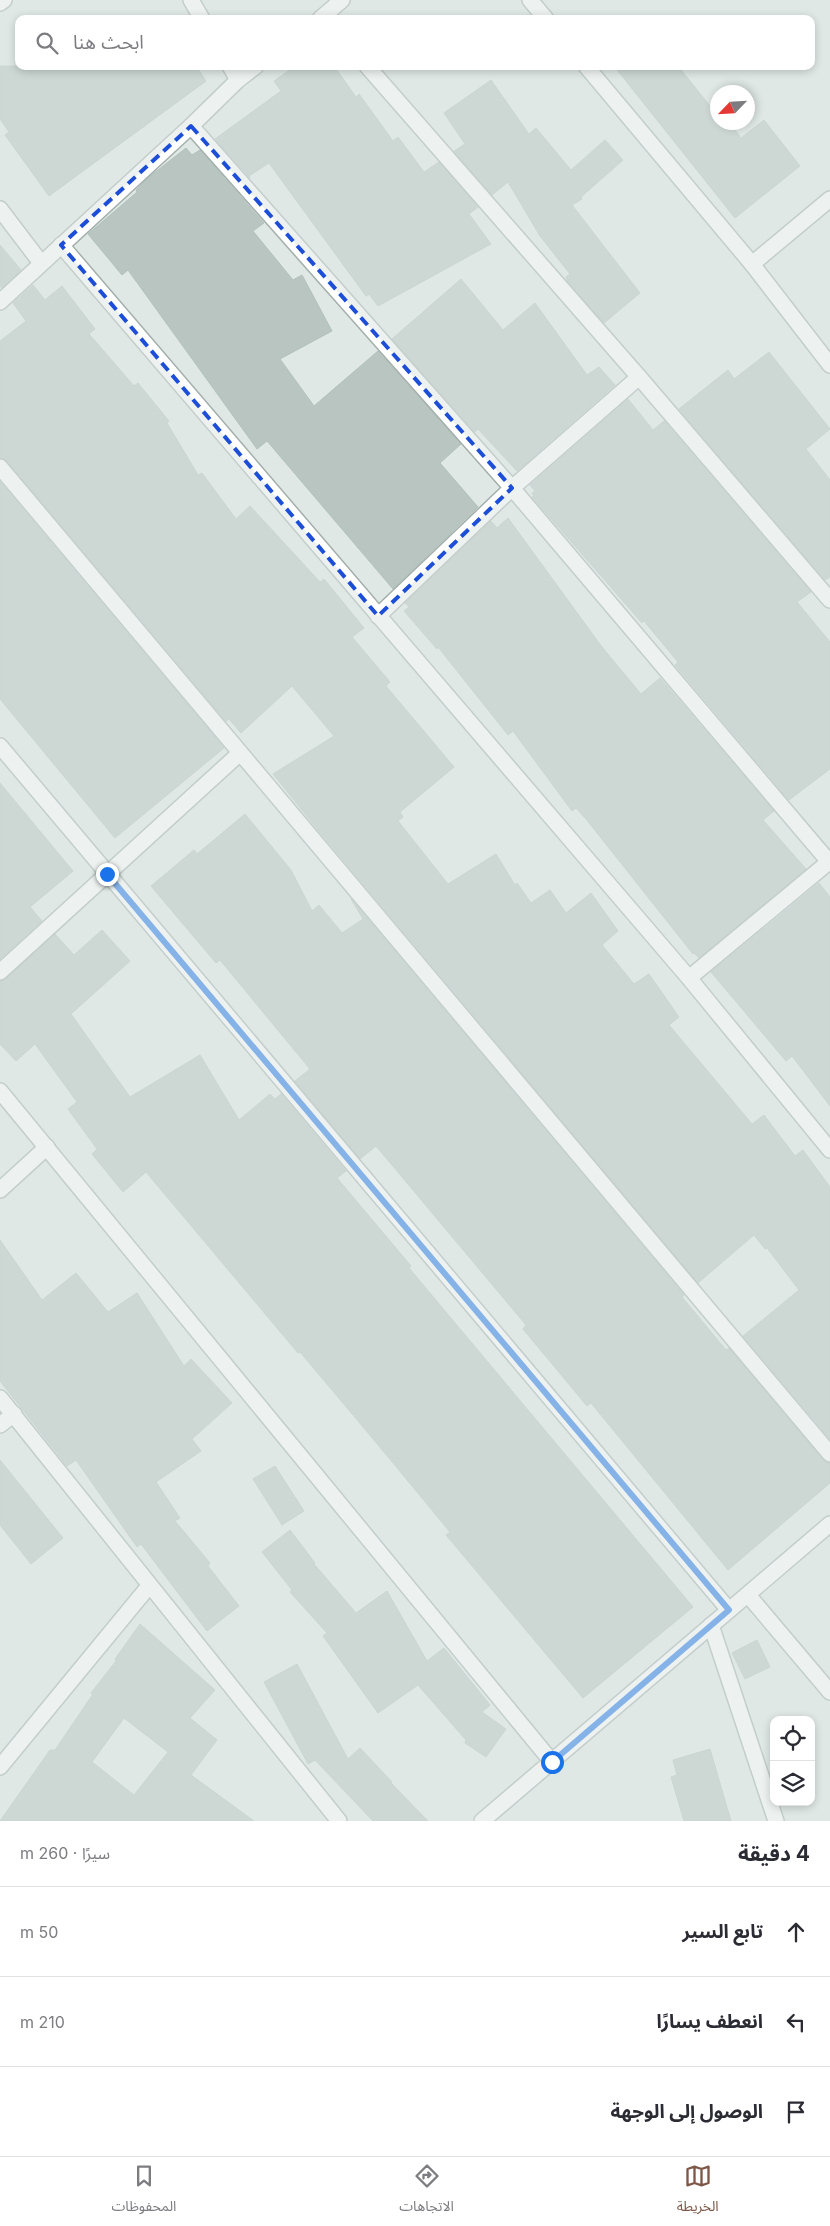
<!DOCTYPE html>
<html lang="ar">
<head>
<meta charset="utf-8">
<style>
	body { margin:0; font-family:Inter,"Noto Sans Arabic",sans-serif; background:#f7f7f7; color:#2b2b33; direction:rtl }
	.controls { position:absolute; right:15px; bottom:15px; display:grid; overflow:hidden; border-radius:10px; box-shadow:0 2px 8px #0003 }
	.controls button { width:45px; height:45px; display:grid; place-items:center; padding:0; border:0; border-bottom:1px solid #e1e1e2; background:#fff; color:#2b2b33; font:25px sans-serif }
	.compass { position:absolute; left:710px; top:85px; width:45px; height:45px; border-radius:50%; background:#fff; box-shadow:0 2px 8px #0003; rotate:245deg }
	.stop { position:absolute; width:15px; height:15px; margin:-11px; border:4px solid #1a73e8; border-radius:50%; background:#fff }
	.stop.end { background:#1a73e8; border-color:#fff; box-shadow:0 1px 5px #0008 }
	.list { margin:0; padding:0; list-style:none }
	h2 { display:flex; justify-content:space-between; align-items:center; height:65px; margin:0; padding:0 20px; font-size:21px }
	h2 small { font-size:16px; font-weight:400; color:#7c7c81 }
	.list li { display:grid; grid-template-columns:32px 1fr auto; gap:15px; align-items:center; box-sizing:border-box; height:90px; padding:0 20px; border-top:1px solid #e1e1e2 }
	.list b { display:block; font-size:19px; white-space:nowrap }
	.list em { font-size:16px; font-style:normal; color:#7c7c81 }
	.icon { flex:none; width:28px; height:28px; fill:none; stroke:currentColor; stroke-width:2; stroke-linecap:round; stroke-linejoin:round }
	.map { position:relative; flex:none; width:830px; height:1821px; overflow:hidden; direction:ltr }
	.search { position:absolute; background:#fff; box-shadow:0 2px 8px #0003; left:15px; right:15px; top:15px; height:55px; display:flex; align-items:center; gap:12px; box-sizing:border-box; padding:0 18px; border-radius:10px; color:#7c7c81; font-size:19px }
	.sheet { height:335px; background:#fff }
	nav { display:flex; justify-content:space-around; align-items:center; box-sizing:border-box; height:70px; border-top:1px solid #e1e1e2; background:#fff; font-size:14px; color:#7c7c81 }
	nav a { display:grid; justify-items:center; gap:2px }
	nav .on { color:#7d5849 }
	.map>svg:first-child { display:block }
</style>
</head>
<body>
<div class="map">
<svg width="830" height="1821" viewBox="0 0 830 1821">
	<rect width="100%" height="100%" fill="#dfe8e5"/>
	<!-- building -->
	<g fill="#b8c5c1" stroke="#b2c1bc" fill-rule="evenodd">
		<polygon points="0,66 196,66 206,81 49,196 5,135 9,132 0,119"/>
		<polygon points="295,66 334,66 356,97 359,94 393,141 398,137 424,172 439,162 478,207 469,214 491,244 378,306 369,294 366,296 269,163 249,176 250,178 215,139 281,91 274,81"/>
		<polygon points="614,66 678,66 718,116 718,122 729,122 741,138 764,120 800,166 735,218"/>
		<polygon points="491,80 529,134 536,128 571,170 605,140 623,160 581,197 582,199 572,205 640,293 604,323 568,282 566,277 570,274 540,236 508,182 492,195 454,151 465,144 444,113"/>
		<polygon points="186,148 192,155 200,150 264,223 253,231 293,280 302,275 332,331 280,359 314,406 378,351 461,444 440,463 478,507 393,589 267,441 257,449 128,270 122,275 88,234 137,192 136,190 149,177"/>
		<polygon points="0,245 21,270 2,288 0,286"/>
		<polygon points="461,279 503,330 535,303 587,375 599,367 615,385 517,471 478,429 475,432 392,339"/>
		<polygon points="33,285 45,300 62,286 95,329 89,334 134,386 138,383 169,421 167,423 198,475 202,473 236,519 250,506 320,582 324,579 364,628 352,637 390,682 386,686 454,767 400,812 403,817 398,821 448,884 496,854 515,885 517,883 531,903 550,890 566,913 591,893 618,931 602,945 634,984 649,974 679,1017 669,1025 752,1124 764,1115 795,1156 803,1150 830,1187 830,1439 743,1336 799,1290 767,1248 765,1249 754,1235 698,1283 318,830 273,774 334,736 292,686 241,733 229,719 226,721 7,461 0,458 0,341 26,321 13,303"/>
		<polygon points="769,352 830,429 806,449 830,480 830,577 825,580 679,409 728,370 734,379"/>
		<polygon points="628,399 653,430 664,421 811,592 797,602 830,642 830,769 789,800 675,665 678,662 644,621 642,623 532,497 534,496 532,493 535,491 530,485"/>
		<polygon points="0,482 224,748 115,838 0,699"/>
		<polygon points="508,518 602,647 641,694 660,678 774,811 763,820 806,869 699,958 694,953 693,954 586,819 576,808 572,811 513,731 508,735 438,647 437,649 404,611 409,607 405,603 491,521 497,528"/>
		<polygon points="0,783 73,871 30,907 42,921 0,959"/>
		<polygon points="245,814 291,870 312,911 319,905 342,933 363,919 351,899 684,1295 682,1297 726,1350 729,1348 823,1460 830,1463 830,1483 728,1570 591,1403 587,1406 523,1329 526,1325 376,1146 360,1159 295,1081 310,1069 220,960 216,963 151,886 194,850 197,854"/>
		<polygon points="819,883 830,897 830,1106 792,1056 786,1061 711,972"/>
		<polygon points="102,930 130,961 71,1014 130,1097 200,1055 239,1120 270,1094 275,1099 281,1094 346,1171 337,1178 411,1266 409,1268 693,1607 583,1698 446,1535 450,1532 379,1446 300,1352 298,1353 146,1172 123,1192 92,1154 97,1149 68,1109 77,1102 35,1044 16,1061 0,1044 0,981 6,979 55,934 74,955"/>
		<polygon points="0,1240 42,1300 76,1273 108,1312 137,1293 184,1366 191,1359 232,1403 192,1439 201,1451 156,1482 180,1518 175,1521 210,1563 208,1566 239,1606 207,1631 141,1544 137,1547 76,1460 67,1466 0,1381"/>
		<polygon points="0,1460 63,1538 31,1564 0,1525"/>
		<polygon points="275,1466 304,1511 282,1525 253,1479"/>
		<polygon points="290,1530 315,1563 314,1564 356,1613 387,1591 427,1661 444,1648 490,1705 482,1712 506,1729 486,1757 465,1743 466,1740 418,1685 378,1713 323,1636 327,1633 290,1592 292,1590 262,1552"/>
		<path d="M140,1624L215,1690L190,1718L217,1740L191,1775L254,1821H0L50,1750H55L93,1694L91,1693L116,1661L115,1659ZM124,1718L168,1752L134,1795L92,1762Z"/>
		<polygon points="757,1640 770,1667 745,1679 732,1653"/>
		<polygon points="297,1664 348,1759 360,1748 392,1782 391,1783 428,1821 373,1821 315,1760 308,1764 264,1682"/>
		<polygon points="710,1749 731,1821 684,1821 671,1777 677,1775 673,1760"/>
	</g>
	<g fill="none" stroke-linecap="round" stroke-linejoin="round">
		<!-- street casing -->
		<g stroke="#a3afac" stroke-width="18">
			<g id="street">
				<polyline points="191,0 202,19"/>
				<polyline points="530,0 546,19"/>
				<polyline points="0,3 4,0"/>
				<polyline points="320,19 342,0"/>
				<polyline points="230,66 238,80"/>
				<polyline points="367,66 639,377 830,600"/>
				<polyline points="586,66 752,264 830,365"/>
				<polyline points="191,126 512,488 830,863"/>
				<polyline points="0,209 41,263"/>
				<polyline points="61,245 689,978 830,1150"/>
				<polyline points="752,264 830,199"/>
				<polyline points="0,302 191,126 238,80 256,66"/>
				<polyline points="0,467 830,1454"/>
				<polyline points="378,616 512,488 639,377"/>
				<polyline points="0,746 729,1610"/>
				<polyline points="0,972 240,753"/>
				<polyline points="689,978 830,861"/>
				<polyline points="0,1091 552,1762"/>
				<polyline points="0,1190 47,1147"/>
				<polyline points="0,1398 339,1821"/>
				<polyline points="0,1425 14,1414"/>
				<polyline points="748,1595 830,1692"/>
				<polyline points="711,1625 776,1821"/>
				<polyline points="0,1767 149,1586"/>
				<polyline points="482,1821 830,1524"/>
			</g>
		</g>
		<!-- street -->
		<use href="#street" stroke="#fff" stroke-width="15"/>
	</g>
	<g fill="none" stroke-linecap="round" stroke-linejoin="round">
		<!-- route -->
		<polyline stroke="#1a73e8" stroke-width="6" points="107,874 729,1610 552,1762"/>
	</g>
	<!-- marked area -->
	<path d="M0 0H830V1821H0ZM191,126L512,488L378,616L61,245Z" fill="#dfe8e5" fill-opacity=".55" fill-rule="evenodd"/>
	<path fill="none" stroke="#1d4ed8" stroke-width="4" stroke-dasharray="10 6" stroke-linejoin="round" d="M191,126L512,488L378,616L61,245Z"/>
</svg>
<div class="controls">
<button><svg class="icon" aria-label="locate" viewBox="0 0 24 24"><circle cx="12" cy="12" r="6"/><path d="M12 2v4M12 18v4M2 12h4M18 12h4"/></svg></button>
<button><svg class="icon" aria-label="layers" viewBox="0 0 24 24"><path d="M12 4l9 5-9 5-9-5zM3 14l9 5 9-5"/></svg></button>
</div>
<svg class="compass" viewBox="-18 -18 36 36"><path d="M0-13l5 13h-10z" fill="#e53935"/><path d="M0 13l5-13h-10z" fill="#7c7c81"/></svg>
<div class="stop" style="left:552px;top:1762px"></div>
<div class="stop end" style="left:107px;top:874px"></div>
<div class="search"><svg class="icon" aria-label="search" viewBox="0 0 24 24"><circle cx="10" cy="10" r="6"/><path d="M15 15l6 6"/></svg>ابحث هنا</div>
</div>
<section class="sheet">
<h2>4 دقيقة<small>سيرًا · 260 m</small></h2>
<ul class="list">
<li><svg class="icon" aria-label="ahead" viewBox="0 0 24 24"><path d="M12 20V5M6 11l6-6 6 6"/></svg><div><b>تابع السير</b></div><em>50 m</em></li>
<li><svg class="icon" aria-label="left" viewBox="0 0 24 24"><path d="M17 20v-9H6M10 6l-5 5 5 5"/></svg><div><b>انعطف يسارًا</b></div><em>210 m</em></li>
<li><svg class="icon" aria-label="arrive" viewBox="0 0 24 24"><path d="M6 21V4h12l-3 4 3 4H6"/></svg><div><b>الوصول إلى الوجهة</b></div></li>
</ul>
</section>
<nav>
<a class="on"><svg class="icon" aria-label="map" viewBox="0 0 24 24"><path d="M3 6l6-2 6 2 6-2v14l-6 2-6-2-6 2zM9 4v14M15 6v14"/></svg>الخريطة</a>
<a><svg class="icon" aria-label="directions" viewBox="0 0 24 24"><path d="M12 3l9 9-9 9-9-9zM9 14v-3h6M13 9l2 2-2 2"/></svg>الاتجاهات</a>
<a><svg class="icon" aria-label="saved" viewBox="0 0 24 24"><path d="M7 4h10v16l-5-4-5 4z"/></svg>المحفوظات</a>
</nav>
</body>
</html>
